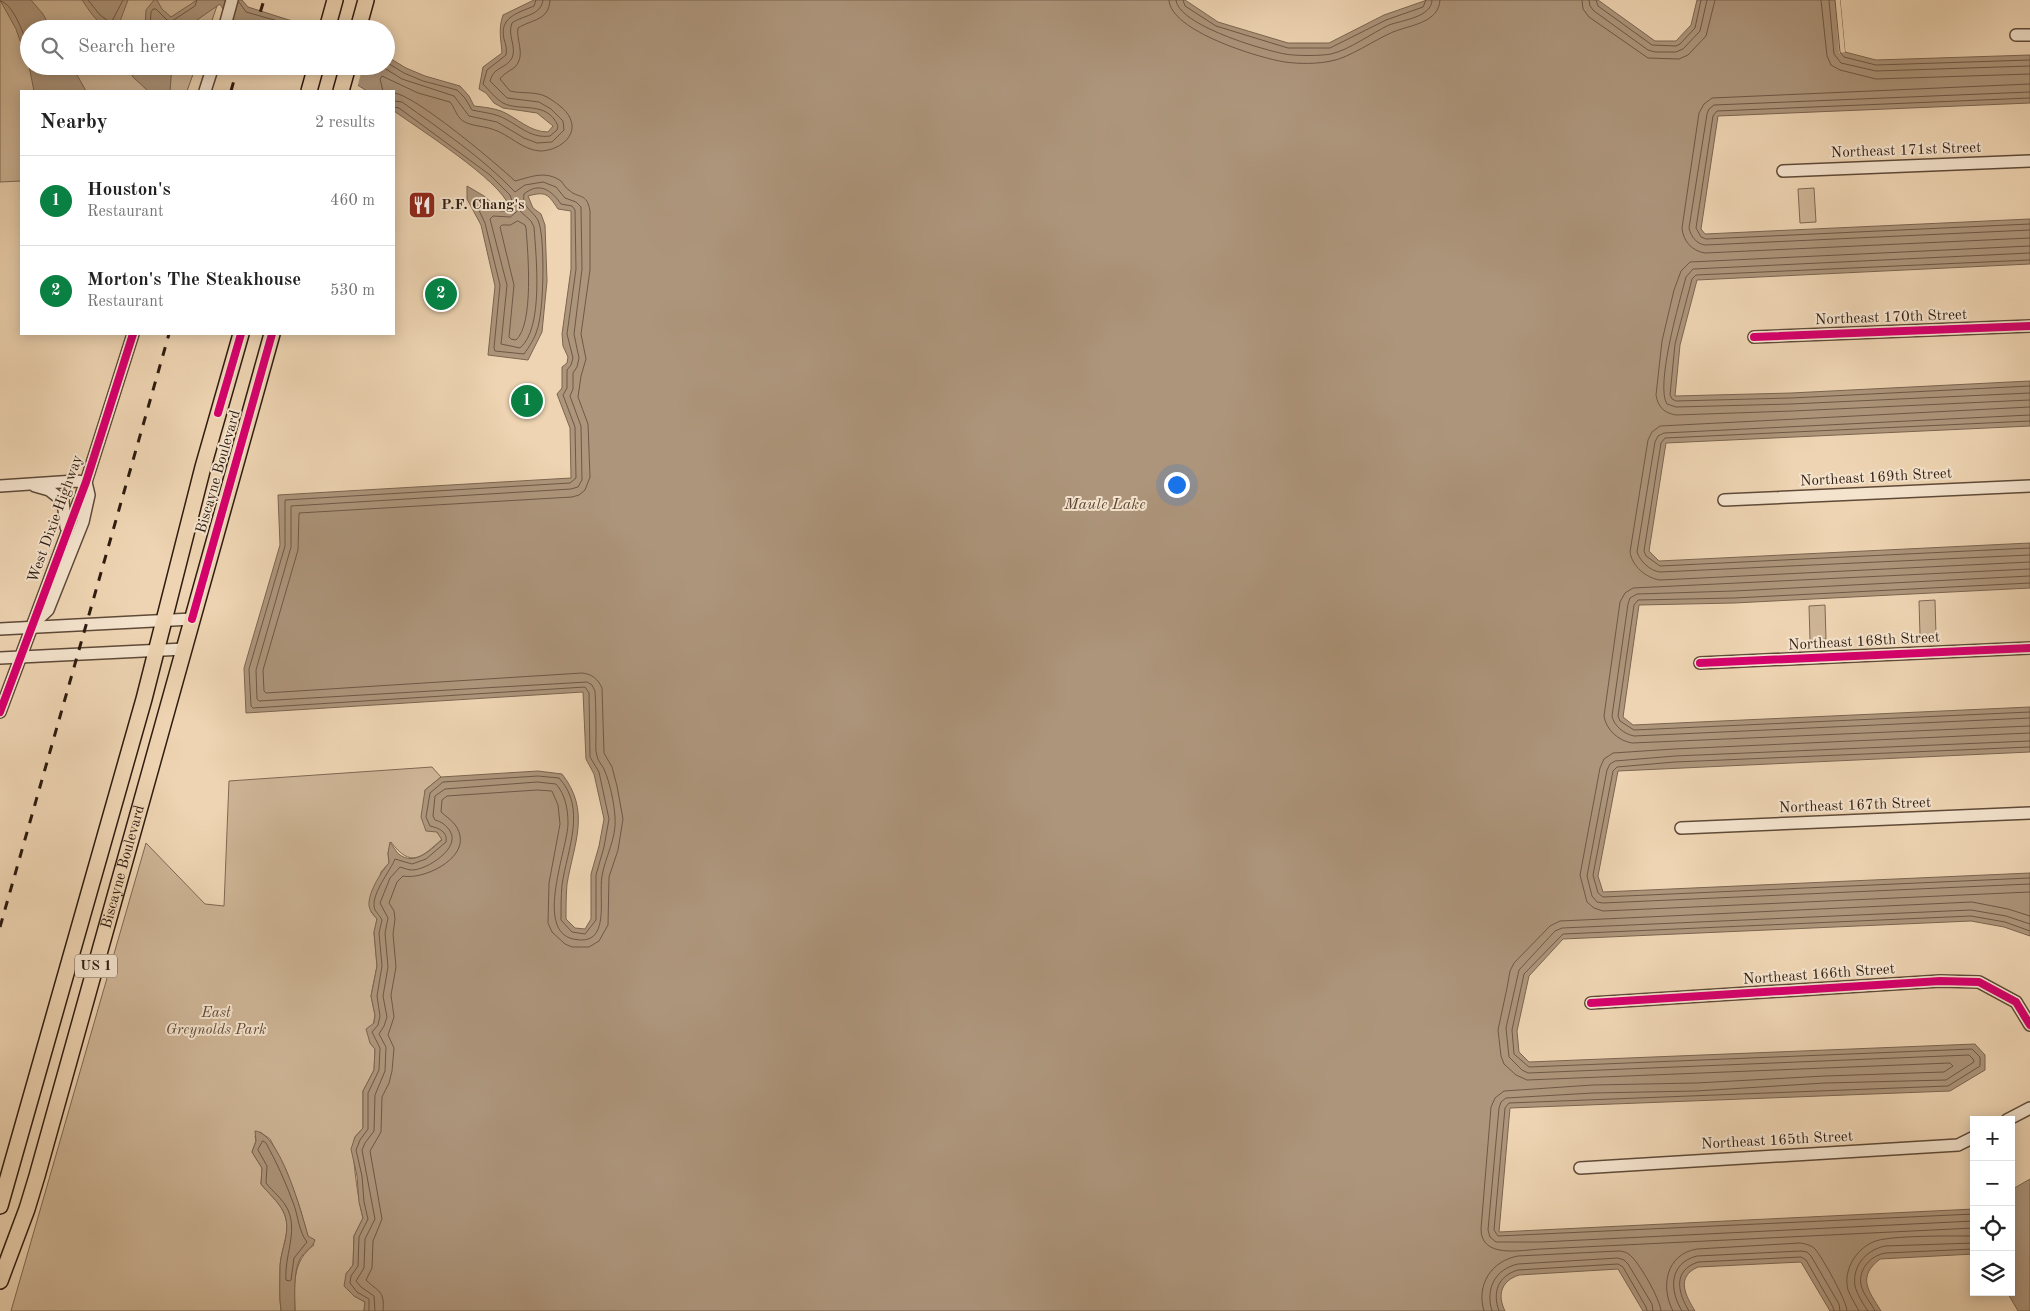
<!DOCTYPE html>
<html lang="en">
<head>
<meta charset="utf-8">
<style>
	body { margin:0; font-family:"Old Standard TT",serif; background:#f2f2f2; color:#222 }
	.controls { position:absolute; right:15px; bottom:15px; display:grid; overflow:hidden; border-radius:0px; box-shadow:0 2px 12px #0003 }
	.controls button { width:45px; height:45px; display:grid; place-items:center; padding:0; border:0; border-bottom:1px solid #e0e0e0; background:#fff; color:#222; font:25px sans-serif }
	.you { position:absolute; left:1176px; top:484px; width:18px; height:18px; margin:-12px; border:4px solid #fff; border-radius:50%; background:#1a73e8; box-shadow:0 0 0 8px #1a73e833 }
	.badge { display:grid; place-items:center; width:32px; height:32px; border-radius:50%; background:#0b8043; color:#fff; font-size:16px; font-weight:700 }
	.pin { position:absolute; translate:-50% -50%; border:2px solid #fff; box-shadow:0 1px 5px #0006 }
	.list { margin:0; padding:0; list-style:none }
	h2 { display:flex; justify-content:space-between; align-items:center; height:65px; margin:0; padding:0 20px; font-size:21px }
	h2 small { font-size:16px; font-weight:400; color:#767676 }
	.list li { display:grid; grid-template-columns:32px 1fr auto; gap:15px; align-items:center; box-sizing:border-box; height:90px; padding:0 20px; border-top:1px solid #e0e0e0 }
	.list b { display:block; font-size:19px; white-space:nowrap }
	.list p { margin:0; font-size:16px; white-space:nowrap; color:#767676 }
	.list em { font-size:16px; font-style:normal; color:#767676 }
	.icon { flex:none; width:28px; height:28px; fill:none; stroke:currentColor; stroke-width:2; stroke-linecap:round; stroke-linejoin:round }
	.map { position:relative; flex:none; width:2030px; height:1311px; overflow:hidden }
	.search { position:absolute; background:#fff; box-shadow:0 2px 12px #0003; left:20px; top:20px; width:375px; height:55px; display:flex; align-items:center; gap:12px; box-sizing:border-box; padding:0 18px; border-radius:28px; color:#767676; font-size:19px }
	.panel { position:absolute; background:#fff; box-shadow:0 2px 12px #0003; left:20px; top:90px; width:375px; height:245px; border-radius:0px }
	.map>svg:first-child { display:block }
</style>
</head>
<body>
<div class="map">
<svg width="2030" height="1311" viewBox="0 0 2030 1311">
	<rect width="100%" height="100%" fill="#eed4b2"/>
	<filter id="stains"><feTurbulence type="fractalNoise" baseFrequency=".004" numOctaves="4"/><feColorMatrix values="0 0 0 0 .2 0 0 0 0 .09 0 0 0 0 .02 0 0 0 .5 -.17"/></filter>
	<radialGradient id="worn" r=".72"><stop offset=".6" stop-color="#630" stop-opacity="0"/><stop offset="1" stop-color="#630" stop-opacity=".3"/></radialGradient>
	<!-- green -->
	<g fill="#ceb596" stroke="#7e6853">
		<polygon points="0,0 219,0 209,29 29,29 29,66 196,66 187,91 21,91 21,181 0,182"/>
		<polygon points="1814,188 1816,222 1800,223 1798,189"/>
		<polygon points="1935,600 1936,634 1920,635 1919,601"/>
		<polygon points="1825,605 1826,639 1810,640 1809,606"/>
		<path d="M432,767L441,777L425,790L437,832L442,839C422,857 411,869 391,842L388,853L389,863L381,872L371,912L377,919L374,933L377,966L371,996L375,1015L370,1043L375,1049L374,1070L363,1091V1128C361,1131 357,1134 355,1137C350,1150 359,1204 363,1218L354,1236L353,1265L346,1274L354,1296L365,1302L364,1311H295C294,1285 292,1261 314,1245L308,1236L299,1205L286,1170L270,1139L260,1132L255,1136L256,1141L252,1152L262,1168L261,1184C268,1193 278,1201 283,1211C293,1230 280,1249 280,1268C280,1283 279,1296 281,1311H11L146,843L205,904L224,906L229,781Z"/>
	</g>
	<!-- water -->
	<g fill="#ad957b" stroke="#7b6550">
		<polygon points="0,0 31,0 43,14 51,29 29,29 29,66 16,29"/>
		<path d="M82,0H128L117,29C100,29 91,13 82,0Z"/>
		<path d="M154,0H157L162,9L171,17L197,0H242L248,7L289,20L329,29C304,29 255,34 235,22C227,17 224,11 220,4L184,29H145L146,10Z"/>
		<path d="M534,0H1185L1218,22L1288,43H1329L1384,15L1427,0H1598L1655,41H1676L1691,25L1697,0H1840L1845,52L1876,60L2030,55V103L1718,116L1701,229L1705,234L2030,219V264L1697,280L1680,345L1675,396L1791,393L2030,381V426L1666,443L1649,551L1659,561L2030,543V588L1734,603L1639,605L1623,717L1633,725L2030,707V752L1618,771L1598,876L1603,892L2030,873V936L2004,927L1971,921L1563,939L1529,976L1517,1031L1519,1052L1529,1062L1975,1044L1985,1055V1070L1950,1091L1510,1108L1499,1232L1974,1209V1254L1880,1259C1857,1277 1868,1290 1881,1311H1830L1801,1262L1698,1267C1675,1277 1686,1296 1695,1311H1643L1618,1269L1519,1275C1501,1281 1497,1295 1505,1311H364L365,1302L354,1296L344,1286L346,1274L353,1265L354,1236L363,1218L359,1202L357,1176L351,1149L355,1137L363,1128V1091L374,1070L375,1049L370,1043L366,1029L374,1023L375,1015L371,996L377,966L374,932L377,919C373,914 368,909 369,902C370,890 381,872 389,863L388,853L390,842C393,846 396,852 400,855C416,866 431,849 442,840L437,832L426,831L421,817L425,790L441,777L538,771L562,774C591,811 574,843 567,884C566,896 566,908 566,919L575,928L585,929L591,919V874L599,846L604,819L594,774L586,759L583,692L246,713L244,668L280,545L278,495L571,478L570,428L557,394L562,388V367L567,363L568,357L563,346L562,334L571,269V211L558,209C548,194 546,191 528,196L533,208L541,214L545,225L547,281L542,332L528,360L488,355L495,286L481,225L467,199V186L484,196L494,205L509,206C500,180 419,129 394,111V91H367L345,77L318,66H386V56L406,68L425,76L460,86L469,96L474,106C483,107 493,108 501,111C518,118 529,132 548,132L553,126L537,113L503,108L494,103L486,93L479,89L483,67L502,53C501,39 498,30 503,15Z"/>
		<polygon points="29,66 72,66 86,91 34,91"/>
		<polygon points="127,66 172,66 170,91 148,91 133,77"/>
		<path d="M255,1131C280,1133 302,1214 308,1236L315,1240C313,1248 304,1251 300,1259C293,1271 295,1297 295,1311H281C279,1296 280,1283 280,1268C280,1249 293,1230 283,1211C278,1201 268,1193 261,1184L262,1168L252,1152L256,1141Z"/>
		<polygon points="2030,1179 2030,1311 2018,1311 2007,1292 2011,1292 2011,1190"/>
	</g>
	<!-- pier -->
	<g fill="#eed4b2">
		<polygon points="1835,0 1840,0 1845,52 1839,53"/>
		<polygon points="315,66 363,66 357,88 344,79 317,68"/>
	</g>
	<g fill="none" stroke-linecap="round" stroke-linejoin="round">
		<!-- shore -->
		<g stroke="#6e5846" stroke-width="1">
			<polyline points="88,0 100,15 111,23 123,0"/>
			<path d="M1169,0C1170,31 1259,58 1285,62C1299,64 1318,64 1331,61C1347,59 1376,39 1393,32C1410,25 1439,23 1440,0"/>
			<path d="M1176,0C1178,25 1263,50 1285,54C1295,56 1321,56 1331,54C1349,50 1372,33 1389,25C1403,20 1432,17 1432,0"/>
			<polyline points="1183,0 1185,6 1216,26 1288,48 1330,48 1386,20 1423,7 1426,0"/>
			<polyline points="1582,0 1583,9 1589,17 1648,58 1679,59 1688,55 1706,36 1715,0"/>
			<polyline points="1589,0 1590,6 1594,11 1648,50 1655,52 1676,52 1683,49 1700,31 1707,0"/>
			<polyline points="1596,0 1598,6 1652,45 1676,46 1680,44 1695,28 1701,0"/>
			<polyline points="1821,0 1827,56 1831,65 1840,70 1876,79 2030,74"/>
			<polyline points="1829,0 1834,54 1841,63 1876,71 2030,66"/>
			<polyline points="1835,0 1840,52 1844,57 1876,65 2030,60"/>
			<path d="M0,1C14,3 25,38 29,50"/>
			<polyline points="239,2 246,12 306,29"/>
			<polyline points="150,29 151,12 153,9 156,9 167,20 172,21 195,6 197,0"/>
			<path d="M386,62L404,73L423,81L457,90L465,98L472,110C481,112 491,113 499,116C517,123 529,139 550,136L557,130L558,126C547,100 520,112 503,103C496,99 489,90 483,84L487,70L506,55C507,49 506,45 504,39C499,17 518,13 534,6L536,0"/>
			<path d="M381,66L402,79L454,96L469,116L497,122L524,138L537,143L552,142L564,130L563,121L551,109L539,102L507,98L490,81C494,66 506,69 512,58C517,47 507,35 512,23C523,15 541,16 543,0"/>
			<path d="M2030,84L1712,98L1704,104L1699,113L1682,228C1683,241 1692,251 1705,253L2030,238"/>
			<path d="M383,91L380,79L382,76L418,93L450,102C455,108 456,116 463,121C471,126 483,126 492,129C509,134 522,150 540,151C557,151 579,137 570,118C566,109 555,102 547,97C536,91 522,94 510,91L500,79C503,74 510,71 515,67C526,55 516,41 518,28C532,19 549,21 550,0"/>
			<path d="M2030,92L1714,105L1709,109L1707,114L1689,228C1691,237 1697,244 1705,245L2030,230"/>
			<polyline points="2030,98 1717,111 1713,116 1696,228 1701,237 1706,239 2030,224"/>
			<path d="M519,210L531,221L534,227C536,256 544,328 520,348L501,344L507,285L490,219L493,216L510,217Z"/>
			<path d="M518,221L525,225L526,228C528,253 534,324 516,340L511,339L509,337L514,285L500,227L502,225H510Z"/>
			<path d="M2030,246L1690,262L1681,271L1674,290L1662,341L1656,395C1658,407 1664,413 1676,415L1792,411L2030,400"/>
			<path d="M2030,253L1693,269L1686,277C1680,299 1655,386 1667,404L1676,407L1791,404L2030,393"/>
			<polyline points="2030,260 1696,275 1692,279 1675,344 1670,395 1672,399 1676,401 1791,398 2030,386"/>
			<path d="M2030,407L1660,426L1652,432L1648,440L1630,552C1632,566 1646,578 1660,580L2030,562"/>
			<path d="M2030,415L1664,433L1658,436L1655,442L1637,552C1640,561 1650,571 1660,572L2030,555"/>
			<polyline points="2030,421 1665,438 1661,443 1644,551 1646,556 1660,566 2030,548"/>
			<path d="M2030,569L1633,588L1625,593L1620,602L1604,716C1606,730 1619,741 1632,743L2030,726"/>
			<path d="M2030,576L1734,591L1637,594L1630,598L1628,604L1612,716C1614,726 1624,734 1634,736L2030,718"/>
			<polyline points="2030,583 1734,598 1638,600 1634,605 1618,716 1620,721 1634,730 2030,712"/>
			<polyline points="2030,733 1674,749 1613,753 1604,759 1600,768 1580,875 1587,902 1594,908 1603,911 2030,892"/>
			<polyline points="2030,741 1675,756 1615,761 1610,764 1607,770 1587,876 1592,896 1597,902 1603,903 2030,884"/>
			<polyline points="2030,747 1675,762 1617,767 1613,771 1593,875 1598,893 1603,897 2030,878"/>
			<path d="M263,1141L266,1143C277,1163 286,1183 294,1205C298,1216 299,1232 307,1242L294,1258L291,1280L289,1281L286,1280C284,1257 298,1232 288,1210C283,1199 273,1192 266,1183L267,1166L258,1150Z"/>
			<polyline points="1974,1214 1498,1236 1494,1230 1505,1108 1509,1103 1948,1086 1980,1066 1980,1057 1972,1049 1529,1067 1514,1054 1512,1030 1524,974 1563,934 1971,916 2005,922 2030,931"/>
			<polyline points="1974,1221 1541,1242 1496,1242 1490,1237 1488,1230 1499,1108 1501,1102 1506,1098 1593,1093 1696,1091 1825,1083 1946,1080 1974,1062 1973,1059 1969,1055 1528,1073 1522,1070 1509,1057 1506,1028 1519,970 1555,931 1562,928 1971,910 2006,916 2030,924"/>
			<path d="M1974,1228L1541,1249C1521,1250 1481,1259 1481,1229L1491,1107L1495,1098L1504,1091L1593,1085L1696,1083L1825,1076L1944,1072L1953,1066L1950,1063L1527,1080L1516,1075L1504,1064L1501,1056L1498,1030L1507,988L1510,971L1514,963L1550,926L1560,921L1972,902L2008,909L2030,916"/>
			<path d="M369,1311V1299L357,1292L350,1283L351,1276L358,1266L359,1237L368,1219L364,1202L362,1176L356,1150L360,1140L368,1129V1093L379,1070L380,1048L372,1032L378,1025L380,1016L377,996L382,966L379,933L382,920C380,916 377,913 375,910C369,896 391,870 395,859L412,864L426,859L446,842C448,832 439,828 430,826L426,817L430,793L443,782L538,776L559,778C587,808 567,850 562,885C561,896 561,908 561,920L572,932L585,934L596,920V875L604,847L609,819L599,772L590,757L589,693L585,687L253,708L251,706L249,669L285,546V500L570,483L576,478L575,427L563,395L567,388V370L571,365L573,358L567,334L576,269L575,210L572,206L561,204C552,191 540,181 524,194C521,208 536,212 539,223C545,241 544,312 537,330C535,338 529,347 524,354L495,351L494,348L500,285L485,223L474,200L477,198C488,204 499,217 512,208L513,204L510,195L490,175L399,108L394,107"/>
			<path d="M375,1311L374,1296L361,1287L356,1281L364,1268L365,1239L375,1219L362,1150L365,1143L374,1131L375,1095L385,1071L386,1047L379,1034L384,1026L387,1017L383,996L388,967L385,933L388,918L380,903L390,878L400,867C404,868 408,870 412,870C427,870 461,848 450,831C446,825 442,822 435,820L433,816L435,796L445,789L537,782L556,784C565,794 568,809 568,823C568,848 534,930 573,939C612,948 598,898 602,876C605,857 617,838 615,817C614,802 610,783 604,769C602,765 598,761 597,756C595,750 596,743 596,737C596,722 596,706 595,691L592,685L587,682L259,701L257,699L256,670L291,547V506L571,489L578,487L582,480L581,426L570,396L573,389V373L577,367L579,358L574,334L582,269L581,207L576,202L565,198L556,187L543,182L525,185L515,192C482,157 441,130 402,102L394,101"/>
			<path d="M383,1311C385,1290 378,1292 366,1280L372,1268L373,1241L382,1219L370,1151L381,1132L382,1097L389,1083L392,1071L394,1048L388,1035L394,1017L391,995L396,967L393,934L395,919L394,911L389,903L397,882L403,876C423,880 465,860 460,836C458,824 449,819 441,812L442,800L447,796L537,790L552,791L558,805L560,824L549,883L548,923L552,932L565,944L572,947H589L599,941L608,925L609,877L618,850L623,819L617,786L612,767L604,753L602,688C598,679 592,674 582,673L266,693L264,691L263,670L298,550L299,513L572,497L579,495L585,490L590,477L588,424L578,397L581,376L586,359L581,334L590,270V211C587,192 578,199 569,190C565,188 564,184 561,181C545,170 531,177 515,181C497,164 414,94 394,93"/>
			<path d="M1484,1311C1476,1285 1491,1261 1518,1256L1618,1251C1624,1251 1628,1253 1632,1257C1641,1266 1660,1299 1661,1311"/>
			<path d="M1492,1311C1485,1289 1495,1269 1518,1264L1618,1258L1624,1260L1628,1264L1652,1304L1653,1311"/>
			<path d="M1499,1311C1492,1292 1498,1276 1518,1270L1618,1264L1623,1267L1646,1307L1647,1311"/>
			<path d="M1673,1311C1660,1287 1666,1254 1697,1249L1800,1243C1806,1244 1811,1245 1815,1249C1822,1257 1847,1301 1847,1311"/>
			<path d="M1682,1311C1669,1290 1669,1263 1697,1256L1801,1251L1807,1252L1811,1256L1839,1304L1840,1311"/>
			<path d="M1689,1311C1678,1293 1672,1271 1698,1262L1801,1257L1806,1260L1833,1307L1834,1311"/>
			<path d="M1859,1311C1855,1304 1851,1297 1848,1290C1843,1271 1855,1250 1873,1242C1887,1235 1954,1236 1974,1236"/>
			<path d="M1868,1311C1863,1304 1857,1294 1855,1286C1852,1266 1866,1250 1885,1246L1974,1243"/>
			<path d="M1875,1311C1871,1303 1863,1294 1861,1285C1858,1269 1871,1255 1886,1253L1974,1249"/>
		</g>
		<!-- minor casing -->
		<g stroke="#5f4a38" stroke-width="14">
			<g id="minor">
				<polyline points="224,29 232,0"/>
				<polyline points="2016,35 2030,35"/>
				<polyline points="205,91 213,66"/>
				<polyline points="1783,171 2030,161"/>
				<polyline points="1754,337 2030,326"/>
				<polyline points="0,486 75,481 86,482"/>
				<polyline points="35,486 49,490 63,501 66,527"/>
				<polyline points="1724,500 2030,486"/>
				<polyline points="33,624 48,610 83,522 89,495 86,482"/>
				<polyline points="0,629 192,619"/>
				<polyline points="0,658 184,649"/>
				<polyline points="1700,663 2030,648"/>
				<polyline points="0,712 86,482 133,334"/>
				<polyline points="1681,828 2030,813"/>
				<polyline points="1591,1003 1940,981 1979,982 2016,1002 2030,1025"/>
				<polyline points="2007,1120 2030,1108"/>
				<polyline points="1580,1168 1958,1145 1974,1137"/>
			</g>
		</g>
		<!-- major casing -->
		<g stroke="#2f1c10" stroke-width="18">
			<g id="major">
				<polyline points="327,29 335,0"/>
				<polyline points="358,29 366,0"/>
				<polyline points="309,91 316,66"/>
				<polyline points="341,91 348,66"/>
				<polyline points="0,1206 144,699 203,467 241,334"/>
				<path id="s1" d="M0,1281L27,1209L37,1176C116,895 193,614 272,334"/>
			</g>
		</g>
		<!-- minor -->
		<use href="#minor" stroke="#f4e3cd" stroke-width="11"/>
		<!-- major -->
		<use href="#major" stroke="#eed4b2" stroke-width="15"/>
		<!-- rail -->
		<g stroke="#2f1c10" stroke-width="3" stroke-dasharray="9 9" stroke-linecap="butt">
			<polyline points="255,29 264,0"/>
			<polyline points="231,91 238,66"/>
			<polyline points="0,927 169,334"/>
		</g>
		<!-- cycleway casing -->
		<g stroke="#f4e3cd" stroke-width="11">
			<g id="cycleway">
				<polyline points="1754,337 2030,326"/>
				<polyline points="218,413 241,334"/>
				<polyline points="192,619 272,334"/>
				<polyline points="1700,663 2030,648"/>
				<polyline points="0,712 86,482 133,334"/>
				<polyline points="1591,1003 1940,981 1979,982 2016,1002 2030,1025"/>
			</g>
		</g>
		<!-- cycleway -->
		<use href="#cycleway" stroke="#d6006c" stroke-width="8"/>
	</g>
	<!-- icons -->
	<defs>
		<g id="restaurant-square" transform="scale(1.4375)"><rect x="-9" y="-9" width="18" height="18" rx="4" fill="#8f2418" stroke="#f4e3cd"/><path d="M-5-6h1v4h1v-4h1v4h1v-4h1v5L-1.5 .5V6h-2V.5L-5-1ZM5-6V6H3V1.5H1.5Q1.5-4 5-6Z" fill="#fff"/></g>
	</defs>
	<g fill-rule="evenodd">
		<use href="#restaurant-square" x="422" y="205"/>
	</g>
	<g text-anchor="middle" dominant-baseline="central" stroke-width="4" stroke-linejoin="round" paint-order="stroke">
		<!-- shield labels -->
		<rect fill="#f4e3cd" stroke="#6a5849" stroke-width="1" x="75" y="954.5" width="42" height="23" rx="4"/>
		<g font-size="14" font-weight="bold" fill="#2f1c10">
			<text x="96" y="966">US 1</text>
		</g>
		<!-- street labels -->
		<g font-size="15" fill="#2f1c10" stroke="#f4e3cd">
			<text transform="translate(1906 151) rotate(-2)">Northeast 171st Street</text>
			<text transform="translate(1891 318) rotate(-2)">Northeast 170th Street</text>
			<text transform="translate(219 472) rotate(-74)">Biscayne Boulevard</text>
			<text transform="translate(1876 478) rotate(-3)">Northeast 169th Street</text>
			<text transform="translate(56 519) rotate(-70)">West Dixie Highway</text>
			<text transform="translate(1864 642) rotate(-3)">Northeast 168th Street</text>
			<text transform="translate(1855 806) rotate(-2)">Northeast 167th Street</text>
			<text stroke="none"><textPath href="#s1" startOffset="432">Biscayne Boulevard</textPath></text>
			<text transform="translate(1819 975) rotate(-4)">Northeast 166th Street</text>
			<text transform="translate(1777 1141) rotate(-3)">Northeast 165th Street</text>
		</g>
		<!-- poi labels -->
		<g font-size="15" font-weight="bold" fill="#2f1c10" stroke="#f4e3cd" text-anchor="start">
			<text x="441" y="205">P.F. Chang's</text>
		</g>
		<!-- park labels -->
		<g font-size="15" font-style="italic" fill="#5f4a38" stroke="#f4e3cd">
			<text x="216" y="1013">East<tspan x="216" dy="17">Greynolds Park</tspan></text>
		</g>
		<!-- water labels -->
		<g font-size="16" font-style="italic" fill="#5b4635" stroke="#f4e3cd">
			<text x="1105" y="505">Maule Lake</text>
		</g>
	</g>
	<rect width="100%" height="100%" filter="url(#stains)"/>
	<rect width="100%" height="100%" fill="url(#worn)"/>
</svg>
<div class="controls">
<button>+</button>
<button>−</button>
<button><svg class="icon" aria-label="locate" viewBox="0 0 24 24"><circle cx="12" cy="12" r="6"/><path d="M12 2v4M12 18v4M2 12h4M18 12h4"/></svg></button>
<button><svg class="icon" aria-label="layers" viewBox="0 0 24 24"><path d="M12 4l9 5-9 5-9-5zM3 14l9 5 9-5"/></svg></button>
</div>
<div class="you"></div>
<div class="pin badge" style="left:527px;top:401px">1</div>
<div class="pin badge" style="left:441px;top:294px">2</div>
<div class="search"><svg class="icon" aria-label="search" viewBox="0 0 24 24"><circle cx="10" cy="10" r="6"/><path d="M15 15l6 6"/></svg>Search here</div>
<section class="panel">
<h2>Nearby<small>2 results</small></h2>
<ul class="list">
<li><span class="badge">1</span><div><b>Houston's</b><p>Restaurant</p></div><em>460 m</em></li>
<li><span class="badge">2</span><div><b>Morton's The Steakhouse</b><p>Restaurant</p></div><em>530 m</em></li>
</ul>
</section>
</div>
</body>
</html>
